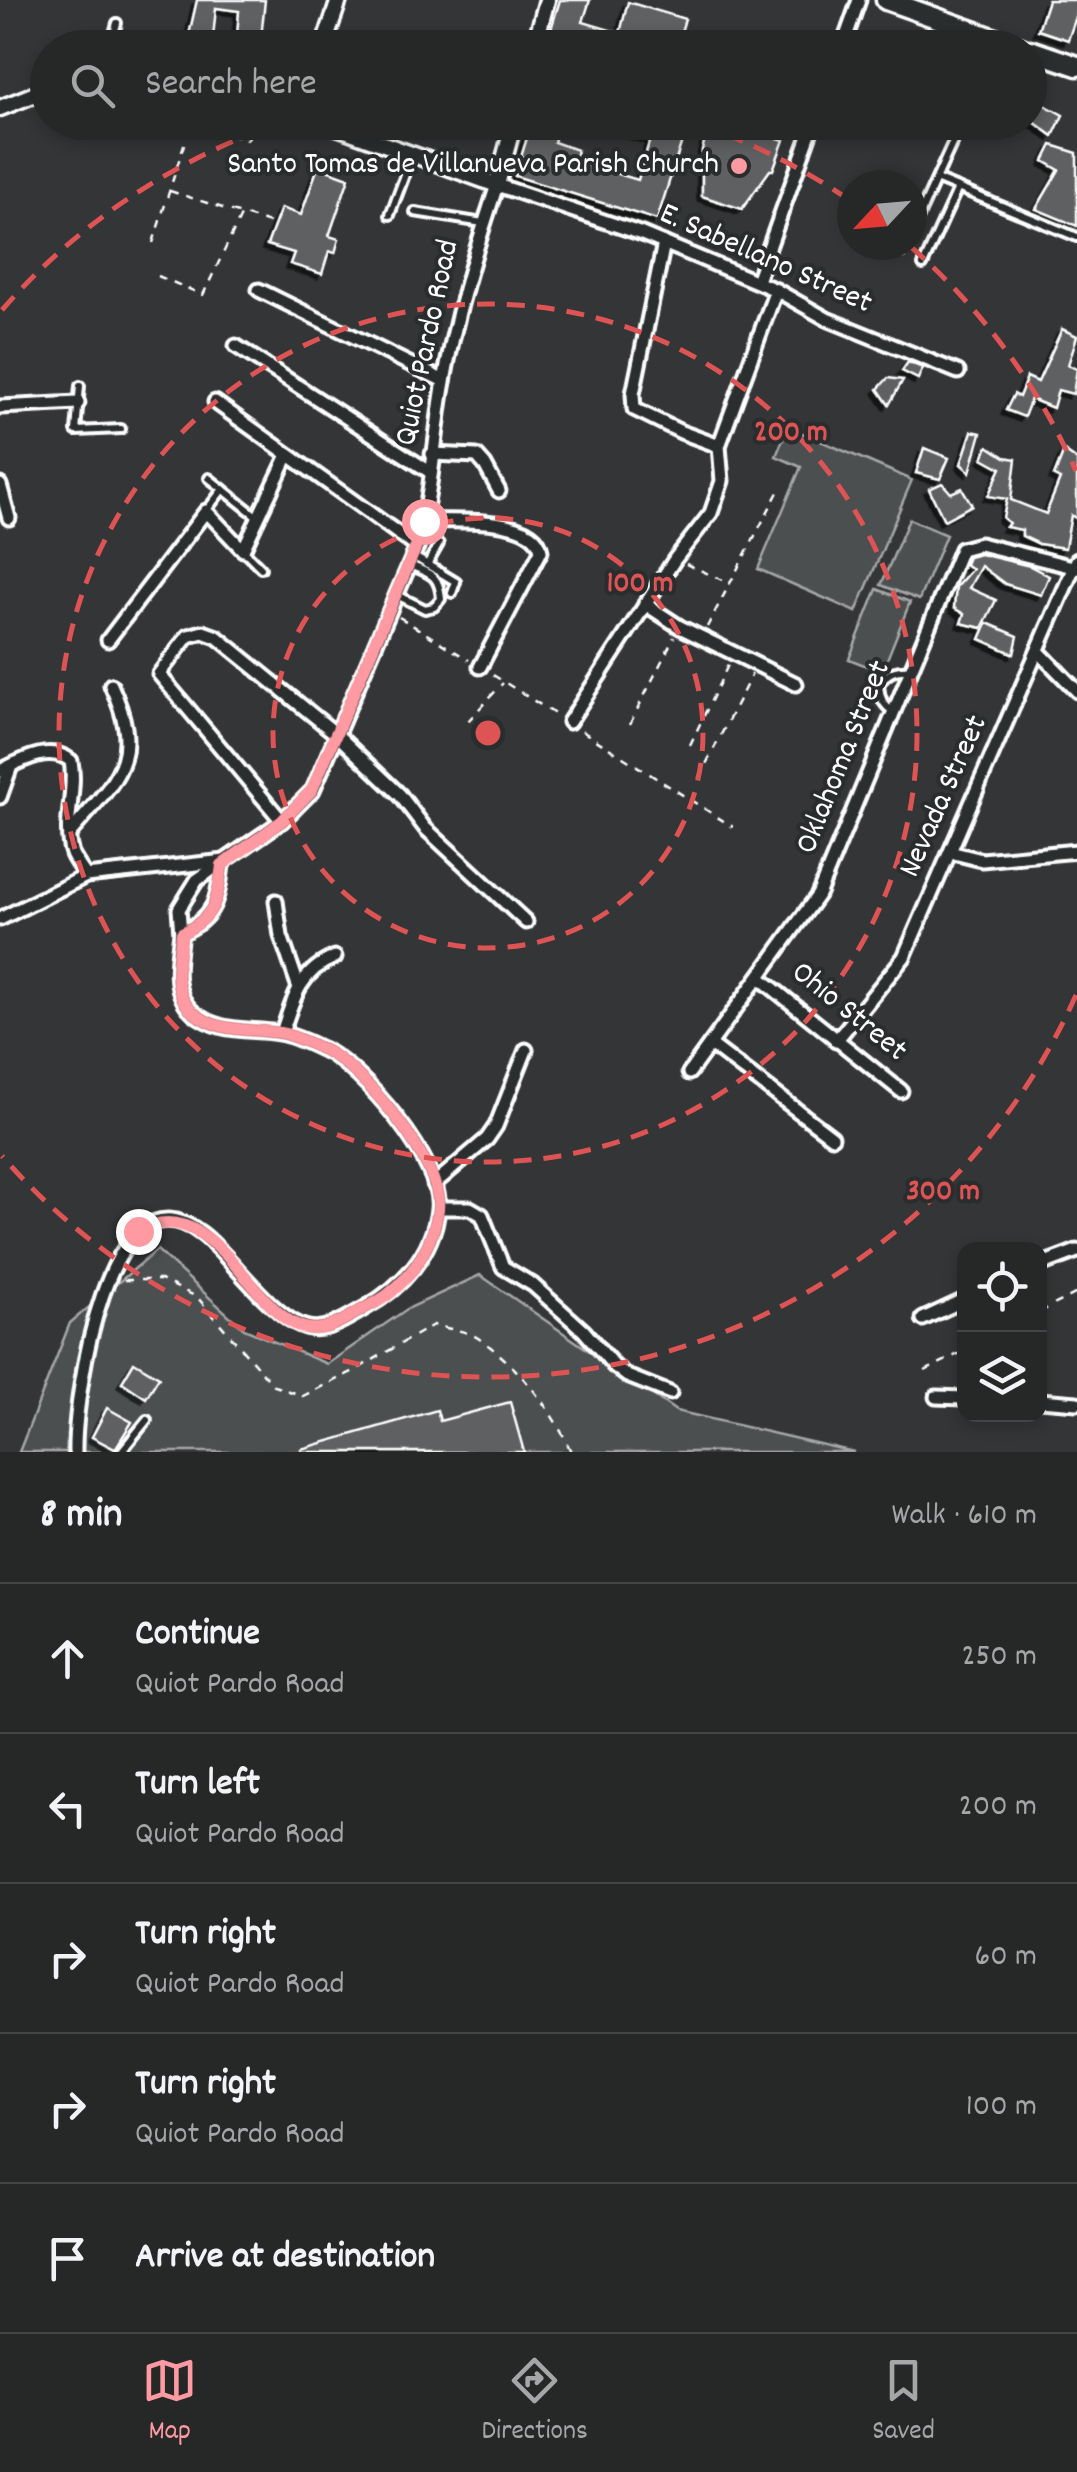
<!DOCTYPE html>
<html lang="en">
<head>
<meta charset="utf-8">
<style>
	body { margin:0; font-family:Dekko,sans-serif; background:#323434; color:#f1f3f6 }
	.controls { position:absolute; right:30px; bottom:30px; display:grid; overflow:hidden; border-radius:20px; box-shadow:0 5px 15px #0003 }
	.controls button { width:90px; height:90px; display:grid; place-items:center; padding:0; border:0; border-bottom:2px solid #424445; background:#262828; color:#f1f3f6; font:50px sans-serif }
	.compass { position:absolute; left:837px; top:170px; width:90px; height:90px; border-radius:50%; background:#262828; box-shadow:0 5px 15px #0003; rotate:244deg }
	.stop { position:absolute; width:30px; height:30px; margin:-22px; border:8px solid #ff9aa2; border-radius:50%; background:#fff }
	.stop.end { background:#ff9aa2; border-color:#fff; box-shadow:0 2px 10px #0008 }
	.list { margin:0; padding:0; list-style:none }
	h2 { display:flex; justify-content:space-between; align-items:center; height:130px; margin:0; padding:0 40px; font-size:42px }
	h2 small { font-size:32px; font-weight:400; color:#a4a6a8 }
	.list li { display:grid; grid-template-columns:65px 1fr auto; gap:30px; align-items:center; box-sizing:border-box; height:150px; padding:0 40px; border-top:2px solid #424445 }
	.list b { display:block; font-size:38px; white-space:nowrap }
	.list p { margin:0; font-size:32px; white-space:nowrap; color:#a4a6a8 }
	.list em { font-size:32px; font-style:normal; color:#a4a6a8 }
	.icon { flex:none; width:55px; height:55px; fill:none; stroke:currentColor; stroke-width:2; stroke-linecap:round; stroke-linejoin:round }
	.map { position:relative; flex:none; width:1077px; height:1452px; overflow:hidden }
	.search { position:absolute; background:#262828; box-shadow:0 5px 15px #0003; left:30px; right:30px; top:30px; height:110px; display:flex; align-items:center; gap:25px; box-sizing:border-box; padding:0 35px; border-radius:55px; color:#a4a6a8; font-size:38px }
	.sheet { height:880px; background:#262828 }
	nav { display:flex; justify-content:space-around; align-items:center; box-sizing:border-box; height:140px; border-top:2px solid #424445; background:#262828; font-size:28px; color:#a4a6a8 }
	nav a { display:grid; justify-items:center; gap:5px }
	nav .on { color:#ff9aa2 }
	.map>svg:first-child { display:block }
</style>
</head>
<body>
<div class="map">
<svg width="1077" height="1452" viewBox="0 0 1077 1452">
	<defs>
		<filter id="shadow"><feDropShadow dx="-4.5" dy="4.5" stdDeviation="0" flood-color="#0009"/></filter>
	</defs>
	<rect width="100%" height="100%" fill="#333536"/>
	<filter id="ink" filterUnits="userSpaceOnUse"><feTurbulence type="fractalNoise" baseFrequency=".01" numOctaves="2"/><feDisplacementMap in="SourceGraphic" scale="20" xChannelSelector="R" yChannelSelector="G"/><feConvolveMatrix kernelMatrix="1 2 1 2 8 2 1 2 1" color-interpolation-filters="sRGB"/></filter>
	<g filter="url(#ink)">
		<!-- green -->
		<g fill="#4c4f50" stroke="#a6a7a8" stroke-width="2.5">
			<polygon points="788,427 912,480 856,612 758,569 801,467 776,456"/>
			<polygon points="909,519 946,535 919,600 881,585"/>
			<polygon points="877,589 910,602 882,672 849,659"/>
			<polygon points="157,1250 244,1329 327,1364 407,1309 480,1275 676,1411 854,1452 19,1452 70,1323"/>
		</g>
		<!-- building -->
		<g fill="#5f6162" stroke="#fff" stroke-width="2.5" filter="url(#shadow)">
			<polygon points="197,0 265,0 260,48 236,48 239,11 216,8 212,48 186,48"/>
			<polygon points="560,0 590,0 583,22 620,33 628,2 685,19 676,48 649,42 647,48 551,48 554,37 549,36"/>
			<polygon points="1048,0 1077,0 1077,14 1068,40 1038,30"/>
			<polygon points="1030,97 1063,115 1053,136 1030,119"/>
			<polygon points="532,122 560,122 554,142 577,150 574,161 638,180 650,139 604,125 605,122 688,122 657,220 515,176"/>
			<polygon points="710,122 766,122 774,137 784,140 773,170 770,170 742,209 702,196 702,150"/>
			<polygon points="1052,145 1077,153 1077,226 1036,209 1059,170 1044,161"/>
			<polygon points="318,167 349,178 329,236 339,239 335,253 329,251 322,274 290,264 294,253 267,245 281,208 301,215"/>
			<polygon points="1062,329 1077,336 1068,365 1077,369 1073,394 1058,390 1053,408 1031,399 1024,417 1006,410 1014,394 1019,397 1027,377 1038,382"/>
			<polygon points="908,362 923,368 918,379 902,371"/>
			<polygon points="888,378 903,380 889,405 878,389"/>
			<polygon points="972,431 981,433 970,472 961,464"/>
			<polygon points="988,446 1005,457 1016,459 1011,500 1046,514 1060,479 1054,476 1064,451 1077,460 1077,519 1071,515 1065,548 1039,544 1022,536 1022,530 1006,527 1009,523 1003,518 1007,499 988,496 1001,468 983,458"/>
			<polygon points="924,448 949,458 940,479 916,473"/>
			<polygon points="942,483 951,493 962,488 972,505 944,520 929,489"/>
			<polygon points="980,554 1030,566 1049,576 1041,595 1005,584 981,566 969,588 996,600 982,628 961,623 964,614 954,608 956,587 972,569 965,564 968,557"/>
			<polygon points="987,623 1018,636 1014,654 980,639"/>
			<polygon points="134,1362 159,1377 146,1398 122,1382"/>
			<polygon points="510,1402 524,1452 302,1452 301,1449 437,1410 440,1421"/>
			<polygon points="107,1408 132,1422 115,1449 92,1437"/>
		</g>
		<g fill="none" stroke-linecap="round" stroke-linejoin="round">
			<!-- service casing -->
			<g stroke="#fff" stroke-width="14">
				<g id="service">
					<polyline points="110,48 117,23"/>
					<polyline points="938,180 1077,237"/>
					<polyline points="415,212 483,223"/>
					<polyline points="390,215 412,156"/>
					<polyline points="912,232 962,122"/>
					<polyline points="902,252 906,245"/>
					<polyline points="923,265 958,188"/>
					<polyline points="80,386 76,431 121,429"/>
					<polyline points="209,478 259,518"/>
					<polyline points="206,511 223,489"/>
					<polyline points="243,550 261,568"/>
					<polyline points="413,556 456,582 452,593"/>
					<polyline points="427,565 439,544"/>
					<path d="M397,595L425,609L434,607L441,599C439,574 430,574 410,565"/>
					<path d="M894,712C882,705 880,697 879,684C888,672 895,669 910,670"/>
					<polyline points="121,1452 147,1420"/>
				</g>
			</g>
			<!-- minor casing -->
			<g stroke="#fff" stroke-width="19">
				<g id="minor">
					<polyline points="842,48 859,0"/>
					<polyline points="664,243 633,394 634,409 681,432 719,446"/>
					<polyline points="757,281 814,122"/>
					<polyline points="259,290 444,381"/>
					<polyline points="236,346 430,472"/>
					<polyline points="215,402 417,547"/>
					<polyline points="0,407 78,403"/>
					<polyline points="432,454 477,456 485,465 499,491"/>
					<polyline points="0,485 9,518"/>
					<path d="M424,521C452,521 536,515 541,551L480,667"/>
					<polyline points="645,604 680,627 796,684"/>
					<polyline points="108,640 206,511 243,550 287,457"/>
					<polyline points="1039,652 1077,691"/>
					<polyline points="569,722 675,559 711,513 722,481 719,446 776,290"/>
					<path d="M0,771C22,760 50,744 71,761C77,791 62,824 72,854C75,861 81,869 86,876"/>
					<polyline points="0,797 11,766"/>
					<polyline points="282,821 159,674 188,636 203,632 217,637 336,734 400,795 425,828 526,922"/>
					<path d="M70,833C117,778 145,760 111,685"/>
					<polyline points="950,852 982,860 1077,851"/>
					<polyline points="276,901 281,936 298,985"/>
					<polyline points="0,919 86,876 225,861"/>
					<path d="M181,933L179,909L197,880L282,821L313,790L417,547C432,496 434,439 443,387C455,317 475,251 497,185L642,234L776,290L827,319L958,372"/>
					<polyline points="760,978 901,1091"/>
					<path d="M282,1033C293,999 300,971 335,957"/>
					<polyline points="836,1041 904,957 1077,560"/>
					<polyline points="710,1044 832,1137"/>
					<polyline points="689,1073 818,895 961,549 980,544 1077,568"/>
					<polyline points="434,1184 487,1139 496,1126 526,1050"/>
					<polyline points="439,1208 470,1208 482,1215 503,1267 533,1285 584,1331 614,1366 627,1376 670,1393"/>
					<polyline points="1040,1265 1077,1251"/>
					<polyline points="923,1319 964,1300"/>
					<polyline points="936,1397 964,1398"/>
					<polyline points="1040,1400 1077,1403"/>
					<path d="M75,1452C74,1399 107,1160 202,1234C232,1257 274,1321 309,1328C328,1332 349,1317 365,1308C402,1287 433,1254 438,1209C444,1164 362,1067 322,1049C309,1043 293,1035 279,1033C248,1028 219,1034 193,1012C170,992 178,958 181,933C215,918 218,899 222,865"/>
				</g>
			</g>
			<!-- tertiary casing -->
			<g stroke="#fff" stroke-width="21">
				<g id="tertiary">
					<polyline points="323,48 339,0"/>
					<polyline points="534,48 547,0"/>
					<polyline points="0,108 48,89"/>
					<polyline points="323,122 497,185 514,122"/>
				</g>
			</g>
			<!-- primary casing -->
			<g stroke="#fff" stroke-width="25">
				<g id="primary">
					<polyline points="886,0 1021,48"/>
					<polyline points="1030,50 1077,66"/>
				</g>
			</g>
			<!-- path -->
			<g stroke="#fff" stroke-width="2.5" stroke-dasharray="8 8" stroke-linecap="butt">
				<polyline points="200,122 247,140 257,122"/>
				<polyline points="170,191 269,223"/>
				<polyline points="153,243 191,122"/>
				<polyline points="158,276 203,295 241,216"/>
				<polyline points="686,564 729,583"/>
				<polyline points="399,617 469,660"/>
				<polyline points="707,627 778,492"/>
				<polyline points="493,675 558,716"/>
				<polyline points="468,721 503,683"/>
				<polyline points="630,724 674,637"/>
				<polyline points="582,731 733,827"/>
				<polyline points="690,745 729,663"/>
				<polyline points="699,778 752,674"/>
				<path d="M124,1280H161L197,1297L274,1386L303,1396L354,1371L433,1325C447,1329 466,1330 478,1338C516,1363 554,1411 571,1452"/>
				<polyline points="1040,1312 1077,1293"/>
				<polyline points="925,1371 964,1351"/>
			</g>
			<!-- service -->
			<use href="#service" stroke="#2a2d2e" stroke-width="6"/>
			<!-- minor -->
			<use href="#minor" stroke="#2a2d2e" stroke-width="11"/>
			<!-- tertiary -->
			<use href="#tertiary" stroke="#2a2d2e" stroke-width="14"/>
			<!-- primary -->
			<use href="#primary" stroke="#2a2d2e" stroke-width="18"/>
		</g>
	</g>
	<g fill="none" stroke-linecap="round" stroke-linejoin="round" filter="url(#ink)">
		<!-- route -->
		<path stroke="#ff9aa2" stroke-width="12" d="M138,1231C220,1188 257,1333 316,1329C332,1328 344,1320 358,1312C368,1306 381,1301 390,1293C415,1273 434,1242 438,1209C444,1164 362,1067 322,1049C309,1043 293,1035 280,1033C249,1028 219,1034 193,1012C170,992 178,959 182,933C215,918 218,899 222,865L282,821L312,790L416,547L424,521"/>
	</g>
	<!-- distance rings -->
	<g fill="none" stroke="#de5353" stroke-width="5" stroke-dasharray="18 12">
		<circle cx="488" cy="733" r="215"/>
		<circle cx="488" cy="733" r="429"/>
		<path d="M1076 995A644 644 0 0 1 2 1156M2 310A644 644 0 0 1 278 124M698 124A644 644 0 0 1 848 199M911 247A644 644 0 0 1 1076 471"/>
	</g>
	<!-- markers -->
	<circle fill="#ff9aa2" stroke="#2a2d2e" stroke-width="4" cx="739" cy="166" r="10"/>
	<g text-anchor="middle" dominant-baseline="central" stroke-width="8" stroke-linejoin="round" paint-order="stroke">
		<!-- poi labels -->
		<g font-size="32" fill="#fff" stroke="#2a2d2e" text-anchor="end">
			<text x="719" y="166">Santo Tomas de Villanueva Parish Church</text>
		</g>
		<!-- street labels -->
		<g font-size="32" fill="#fff" stroke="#2a2d2e">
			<text transform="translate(765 260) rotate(24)">E. Sabellano Street</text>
			<text transform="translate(429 343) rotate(-78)">Quiot Pardo Road</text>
			<text transform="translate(845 758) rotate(-68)">Oklahoma Street</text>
			<text transform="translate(945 797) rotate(-66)">Nevada Street</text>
			<text transform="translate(848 1013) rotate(39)">Ohio Street</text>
		</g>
	</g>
	<circle cx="488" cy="733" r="15" fill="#de5353" stroke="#2a2d2e" stroke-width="5"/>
	<g font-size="30" text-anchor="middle" font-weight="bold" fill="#de5353" stroke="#2a2d2e" stroke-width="8" stroke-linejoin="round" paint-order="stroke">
		<text x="791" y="440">200 m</text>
		<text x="640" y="591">100 m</text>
		<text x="943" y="1199">300 m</text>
	</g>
</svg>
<div class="controls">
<button><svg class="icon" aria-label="locate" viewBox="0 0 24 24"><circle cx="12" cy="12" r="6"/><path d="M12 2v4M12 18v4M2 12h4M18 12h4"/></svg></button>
<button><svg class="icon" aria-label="layers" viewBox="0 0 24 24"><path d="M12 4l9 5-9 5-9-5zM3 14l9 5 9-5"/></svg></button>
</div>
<svg class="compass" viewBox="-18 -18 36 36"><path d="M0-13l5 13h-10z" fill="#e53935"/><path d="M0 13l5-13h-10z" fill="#a4a6a8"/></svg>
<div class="stop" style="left:424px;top:521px"></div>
<div class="stop end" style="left:138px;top:1231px"></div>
<div class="search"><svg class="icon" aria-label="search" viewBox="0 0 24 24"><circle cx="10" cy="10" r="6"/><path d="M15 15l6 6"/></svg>Search here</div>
</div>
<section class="sheet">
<h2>8 min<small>Walk · 610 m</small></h2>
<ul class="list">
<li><svg class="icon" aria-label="ahead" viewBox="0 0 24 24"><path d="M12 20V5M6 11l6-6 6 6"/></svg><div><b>Continue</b><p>Quiot Pardo Road</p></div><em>250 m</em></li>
<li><svg class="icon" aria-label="left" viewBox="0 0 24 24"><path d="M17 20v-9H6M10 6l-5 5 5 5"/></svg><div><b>Turn left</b><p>Quiot Pardo Road</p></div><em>200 m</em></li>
<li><svg class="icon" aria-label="right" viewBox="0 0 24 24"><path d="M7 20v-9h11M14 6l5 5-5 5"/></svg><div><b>Turn right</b><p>Quiot Pardo Road</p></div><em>60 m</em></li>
<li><svg class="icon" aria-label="right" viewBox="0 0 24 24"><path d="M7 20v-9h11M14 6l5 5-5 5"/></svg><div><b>Turn right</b><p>Quiot Pardo Road</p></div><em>100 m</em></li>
<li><svg class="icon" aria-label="arrive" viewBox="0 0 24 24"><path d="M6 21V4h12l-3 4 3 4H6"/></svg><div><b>Arrive at destination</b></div></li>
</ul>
</section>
<nav>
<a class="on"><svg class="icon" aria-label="map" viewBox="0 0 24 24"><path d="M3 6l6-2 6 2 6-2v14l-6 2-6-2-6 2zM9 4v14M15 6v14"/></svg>Map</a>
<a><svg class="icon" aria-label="directions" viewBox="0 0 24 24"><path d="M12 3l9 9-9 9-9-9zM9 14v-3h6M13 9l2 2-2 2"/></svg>Directions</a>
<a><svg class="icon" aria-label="saved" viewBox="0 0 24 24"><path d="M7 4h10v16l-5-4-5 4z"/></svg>Saved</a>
</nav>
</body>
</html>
